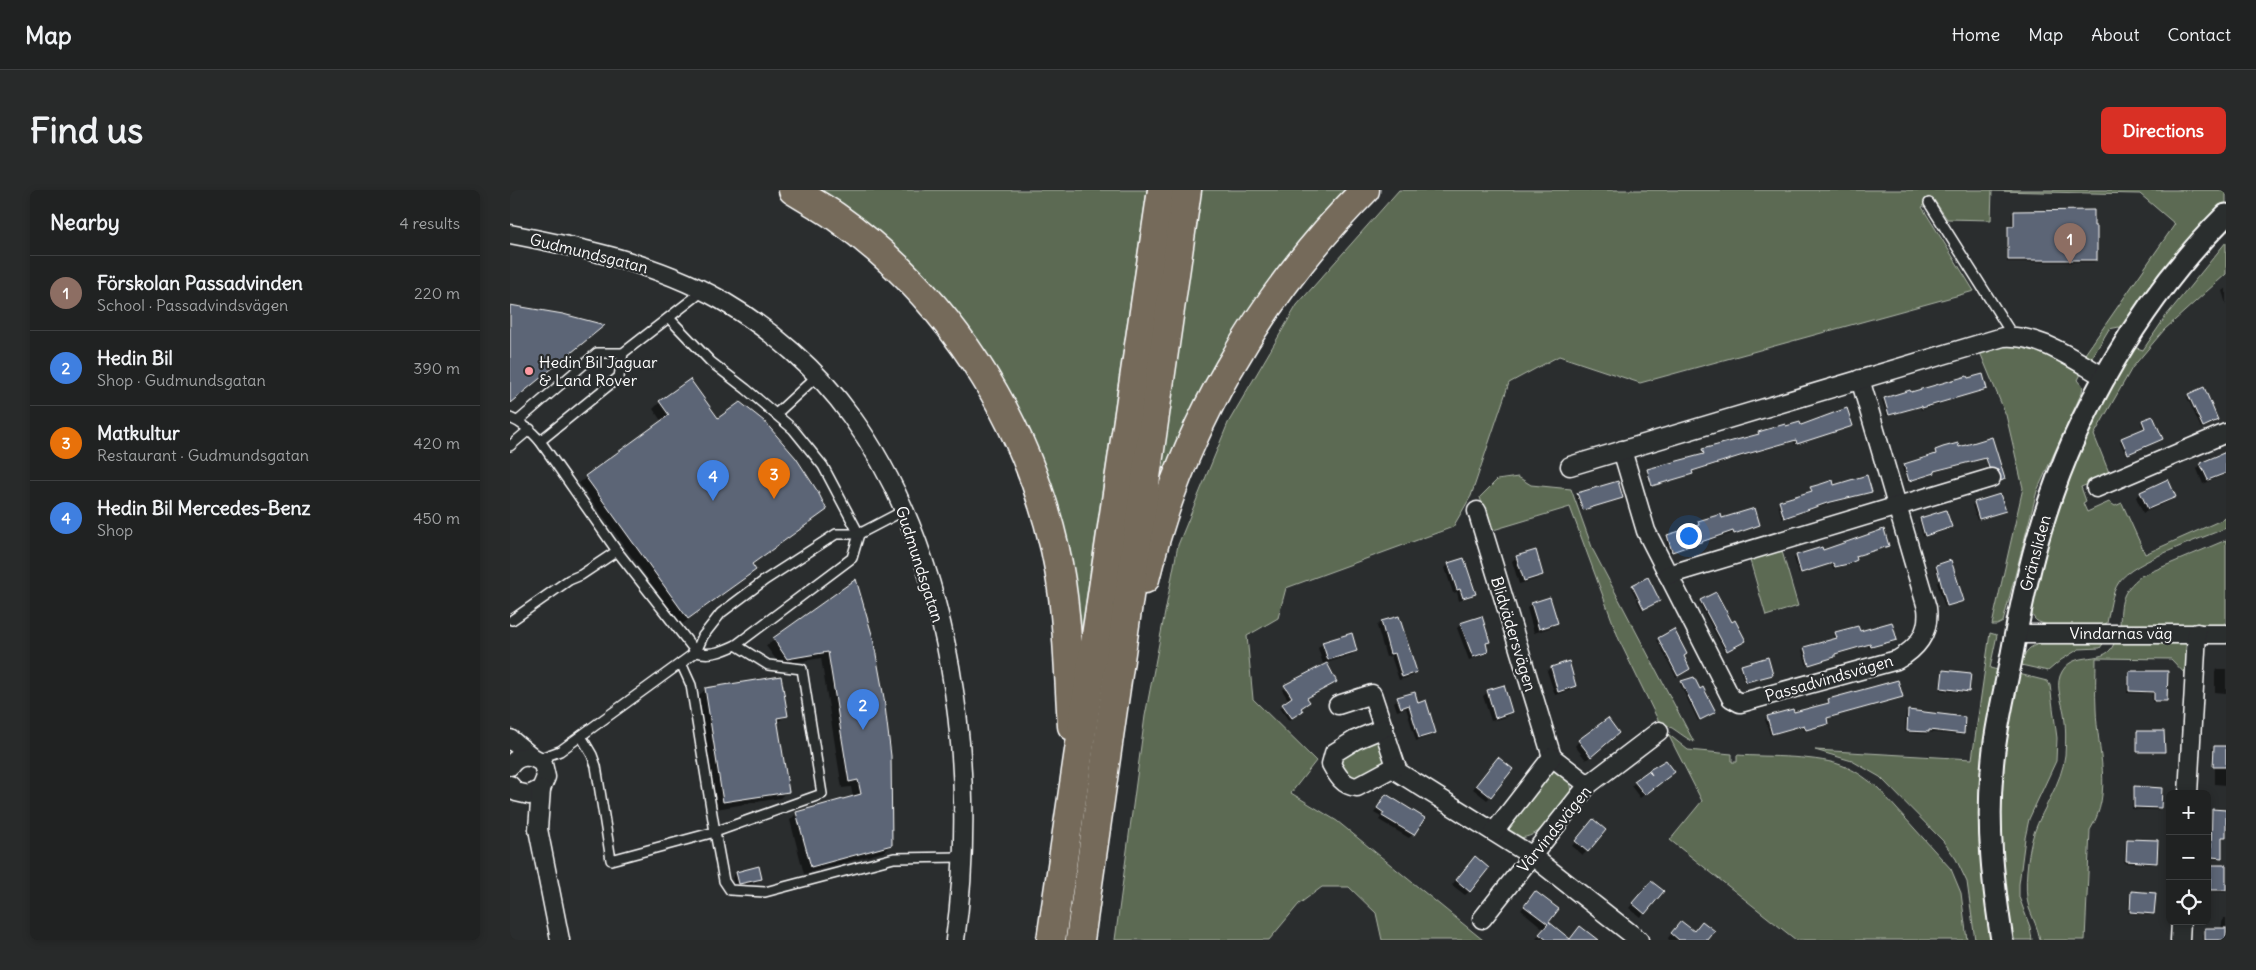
<!DOCTYPE html>
<html lang="en">
<head>
<meta charset="utf-8">
<style>
	body { margin:0; font-family:Delius,sans-serif; background:#282a2a; color:#f1f3f6 }
	.controls { position:absolute; right:15px; bottom:15px; display:grid; overflow:hidden; border-radius:8px; box-shadow:0 2px 8px #0003 }
	.controls button { width:45px; height:45px; display:grid; place-items:center; padding:0; border:0; border-bottom:1px solid #3d3f40; background:#202222; color:#f1f3f6; font:25px sans-serif }
	.you { position:absolute; left:1178px; top:345px; width:18px; height:18px; margin:-12px; border:4px solid #fff; border-radius:50%; background:#1a73e8; box-shadow:0 0 0 8px #1a73e833 }
	.badge { display:grid; place-items:center; width:32px; height:32px; border-radius:50%; background:#d93025; color:#fff; font-size:16px; font-weight:700 }
	.pin { position:absolute; translate:-50% -41px; filter:drop-shadow(0 1px 2px #0008) }
	.pin::after { content:''; position:absolute; top:26px; width:18px; height:15px; background:inherit; clip-path:polygon(0 0,100% 0,50% 100%) }
	.list { margin:0; padding:0; list-style:none }
	h2 { display:flex; justify-content:space-between; align-items:center; height:65px; margin:0; padding:0 20px; font-size:21px }
	h2 small { font-size:16px; font-weight:400; color:#a2a4a5 }
	.list li { display:grid; grid-template-columns:32px 1fr auto; gap:15px; align-items:center; box-sizing:border-box; height:75px; padding:0 20px; border-top:1px solid #3d3f40 }
	.list b { display:block; font-size:19px; white-space:nowrap }
	.list p { margin:0; font-size:16px; white-space:nowrap; color:#a2a4a5 }
	.list em { font-size:16px; font-style:normal; color:#a2a4a5 }
	.icon { flex:none; width:28px; height:28px; fill:none; stroke:currentColor; stroke-width:2; stroke-linecap:round; stroke-linejoin:round }
	.map { position:relative; flex:none; width:1716px; height:750px; overflow:hidden; border-radius:8px }
	header { display:flex; align-items:center; gap:30px; box-sizing:border-box; height:70px; padding:0 25px; background:#202222; border-bottom:1px solid #3d3f40 }
	header strong { font-size:24px }
	nav { display:flex; gap:28px; margin-inline-start:auto; font-size:18px }
	.intro { display:flex; align-items:center; justify-content:space-between; box-sizing:border-box; height:120px; padding:0 30px }
	h1 { margin:0; font-size:35px }
	.button { padding:12px 22px; border-radius:8px; background:#d93025; color:#fff; font-size:18px; font-weight:700 }
	main { display:flex; gap:30px; padding:0 30px }
	aside { flex:1; background:#202222; border-radius:8px; box-shadow:0 2px 8px #0003 }
	.map>svg:first-child { display:block }
</style>
</head>
<body>
<header>
<strong>Map</strong>
<nav><a>Home</a><a>Map</a><a>About</a><a>Contact</a></nav>
</header>
<div class="intro"><h1>Find us</h1><a class="button">Directions</a></div>
<main>
<aside>
<h2>Nearby<small>4 results</small></h2>
<ul class="list">
<li><span class="badge" style="background:#8d6e63">1</span><div><b>Förskolan Passadvinden</b><p>School · Passadvindsvägen</p></div><em>220 m</em></li>
<li><span class="badge" style="background:#3f7fe0">2</span><div><b>Hedin Bil</b><p>Shop · Gudmundsgatan</p></div><em>390 m</em></li>
<li><span class="badge" style="background:#e8710a">3</span><div><b>Matkultur</b><p>Restaurant · Gudmundsgatan</p></div><em>420 m</em></li>
<li><span class="badge" style="background:#3f7fe0">4</span><div><b>Hedin Bil Mercedes-Benz</b><p>Shop</p></div><em>450 m</em></li>
</ul>
</aside>
<div class="map">
<svg width="1716" height="750" viewBox="0 0 1716 750">
	<rect width="100%" height="100%" fill="#2a2d2e"/>
	<filter id="ink" filterUnits="userSpaceOnUse"><feTurbulence type="fractalNoise" baseFrequency=".02" numOctaves="2"/><feDisplacementMap in="SourceGraphic" scale="10" xChannelSelector="R" yChannelSelector="G"/><feConvolveMatrix kernelMatrix="1 2 1 2 8 2 1 2 1" color-interpolation-filters="sRGB"/></filter>
	<g filter="url(#ink)">
		<!-- green -->
		<g fill="#5c6b53" stroke="#aeb5a9">
			<polygon points="306,0 637,0 571,443 565,443 512,229"/>
			<polygon points="690,0 839,0 653,298 647,296"/>
			<polygon points="889,0 1716,0 1716,13 1699,31 1615,140 1609,137 1599,139 1580,171 1573,167 1665,34 1630,4 1482,1 1481,30 1437,29 1424,10 1412,17 1464,101 1130,193 1049,166 999,193 961,306 943,337 776,398 768,428 737,446 743,509 806,571 781,603 827,631 973,750 872,750 866,723 839,697 812,697 789,714 759,750 605,750 635,526 668,355 718,233 787,115"/>
			<path d="M1716,52V84L1654,140L1622,178L1584,245L1600,285L1571,297L1576,311L1573,313L1577,322L1599,312L1605,316L1612,313L1635,364L1716,328V338C1691,349 1623,371 1609,392C1601,404 1600,419 1597,433L1590,436C1575,436 1532,440 1524,428C1509,409 1562,273 1574,247C1588,216 1606,186 1624,157L1633,160L1656,126Z"/>
			<polygon points="1490,154 1529,158 1571,184 1568,190 1573,196 1572,202 1527,301 1493,432 1487,435 1482,435 1513,298 1496,225 1469,160"/>
			<path d="M1008,287L1021,295L1061,299L1083,360L1184,552C1171,546 1163,536 1149,532L1110,452L1060,317L980,341L970,307L987,290Z"/>
			<path d="M1716,350V435L1610,436C1611,411 1611,402 1631,386Z"/>
			<polygon points="1271,358 1288,416 1256,426 1239,367"/>
			<path d="M1480,443L1487,445L1480,478L1488,480C1476,542 1468,607 1471,670C1473,697 1479,724 1483,750H1465L1457,692L1446,669L1433,651L1370,587L1342,571L1305,560L1462,569Z"/>
			<path d="M1605,450H1672C1683,459 1679,474 1678,487L1661,469L1586,468C1586,485 1585,502 1586,519C1587,560 1604,602 1580,640L1575,750H1530C1528,738 1523,729 1519,718C1513,699 1518,661 1524,643C1533,617 1552,593 1555,565C1556,551 1556,537 1554,523C1552,512 1546,498 1550,486C1562,455 1598,480 1605,450Z"/>
			<path d="M1595,451L1590,458L1569,459L1551,470L1538,481L1511,475C1512,469 1515,462 1520,458C1534,448 1578,451 1595,451Z"/>
			<polygon points="1509,484 1537,491 1540,495 1547,548 1546,571 1519,629 1515,648 1509,694 1509,707 1520,737 1522,750 1502,750 1487,662 1495,545"/>
			<path d="M1158,544L1178,560L1222,564V572H1227V565C1257,567 1310,565 1336,577C1348,582 1358,590 1368,598L1441,679L1451,703L1457,750H1286L1160,650L1192,611Z"/>
			<path d="M861,548L871,550C878,575 874,575 855,590L832,586L829,565Z"/>
			<path d="M1043,580C1056,581 1062,592 1062,604C1046,622 1032,649 1006,648L999,641L1000,630Z"/>
		</g>
		<!-- shadow -->
		<g fill="#0007">
			<polygon points="1504,22 1586,70 1584,72 1497,72 1497,39 1502,37 1502,24"/>
			<polygon points="1716,98 1716,114 1712,101"/>
			<polygon points="1476,199 1411,220 1410,217 1377,226 1372,210 1399,201 1400,204"/>
			<polygon points="1679,205 1707,230 1691,238 1677,207"/>
			<polygon points="150,212 208,230 316,320 241,375 244,380 237,387 171,435 69,293 152,232 143,219"/>
			<polygon points="1633,232 1652,249 1616,265 1610,251 1634,240 1631,233"/>
			<polygon points="1341,235 1285,255 1284,251 1181,282 1180,285 1140,297 1136,282 1192,266 1191,262 1193,260 1249,243 1275,238"/>
			<polygon points="1481,249 1493,289 1492,291 1489,292 1486,282 1478,279 1475,269 1423,282 1422,285 1397,292 1392,277 1394,275 1424,266 1425,261 1448,259"/>
			<polygon points="1716,263 1716,284 1693,294 1687,279 1691,274"/>
			<polygon points="1323,296 1361,301 1272,329 1268,314 1270,312 1300,303 1301,298"/>
			<polygon points="1631,303 1664,307 1660,311 1633,323 1626,307"/>
			<polygon points="1068,304 1112,307 1071,321 1066,306"/>
			<polygon points="1490,306 1494,321 1467,330 1462,315"/>
			<polygon points="1410,329 1440,337 1413,347 1409,331"/>
			<polygon points="1211,330 1249,335 1160,363 1155,348 1157,346 1188,337 1189,332"/>
			<polygon points="1377,356 1345,367 1344,372 1323,379 1321,374 1289,384 1284,368 1311,359 1312,362"/>
			<polygon points="1007,367 1032,384 1027,389 1009,394 1002,371"/>
			<polygon points="939,374 964,403 960,407 949,411 947,402 943,403 935,378"/>
			<polygon points="1427,376 1452,410 1450,412 1435,417 1427,393 1429,391 1425,378"/>
			<polygon points="345,391 381,655 373,662 294,684 280,630 287,623 343,607 341,597 332,598 311,468 270,475 256,456"/>
			<polygon points="1122,396 1149,411 1132,420 1121,398"/>
			<polygon points="1039,408 1047,432 1042,437 1024,443 1017,418 1021,414"/>
			<polygon points="1191,411 1221,434 1234,451 1215,462 1189,413"/>
			<polygon points="888,427 906,482 902,486 889,490 881,466 876,467 867,436 871,432"/>
			<polygon points="951,434 979,452 975,455 977,461 973,465 959,470 947,438"/>
			<polygon points="1326,444 1386,449 1359,458 1358,455 1324,465 1322,468 1297,476 1292,460 1325,449 1324,445"/>
			<polygon points="1149,449 1179,479 1177,481 1166,487 1147,450"/>
			<polygon points="813,453 846,460 841,465 813,474 808,458"/>
			<polygon points="817,475 826,492 796,509 790,518 792,521 779,531 770,518 779,511 772,500"/>
			<polygon points="1232,476 1261,484 1234,493 1230,478"/>
			<polygon points="1041,478 1065,496 1061,500 1045,505 1037,481"/>
			<polygon points="1707,479 1716,479 1716,503 1705,502 1705,481"/>
			<polygon points="1434,481 1458,501 1456,503 1430,500"/>
			<polygon points="1620,482 1656,510 1654,512 1642,512 1642,503 1617,503 1618,484"/>
			<polygon points="1184,489 1202,524 1188,531 1170,494"/>
			<polygon points="196,499 276,526 266,533 277,601 270,608 206,619 188,506"/>
			<polygon points="978,502 1000,522 996,527 981,531 973,506"/>
			<polygon points="1392,507 1316,529 1317,533 1315,535 1294,541 1293,536 1260,545 1255,529 1283,520 1283,523 1318,514 1319,510"/>
			<polygon points="888,509 907,514 924,542 920,546 906,551 896,518 887,521 884,512"/>
			<polygon points="1398,521 1452,543 1450,545 1418,542 1416,544 1395,542 1396,523"/>
			<polygon points="1627,542 1653,561 1651,563 1626,563 1626,544"/>
			<polygon points="1069,551 1094,554 1095,555 1076,570 1065,556"/>
			<polygon points="1704,557 1716,558 1716,595 1705,594 1705,578 1702,578 1702,559"/>
			<polygon points="984,573 981,606 977,610 963,599"/>
			<polygon points="1140,581 1159,586 1130,608 1121,596"/>
			<polygon points="1625,598 1650,618 1648,620 1622,619 1623,600"/>
			<polygon points="876,606 903,644 899,648 869,630 871,627 864,623"/>
			<polygon points="1703,620 1716,621 1716,648 1711,648 1710,667 1708,669 1699,669 1701,622"/>
			<polygon points="1079,635 1077,661 1073,665 1062,656"/>
			<polygon points="1617,650 1646,672 1644,674 1614,673 1616,652"/>
			<polygon points="960,672 960,701 955,705 942,695"/>
			<polygon points="1701,676 1716,676 1715,702 1699,701 1699,678"/>
			<polygon points="226,683 251,689 246,693 225,698 222,688"/>
			<polygon points="1137,697 1134,723 1130,727 1119,718"/>
			<polygon points="1622,702 1643,723 1641,725 1618,723 1620,704"/>
			<polygon points="1022,706 1037,732 1059,750 1026,749 1034,739 1011,720"/>
			<polygon points="1713,728 1716,728 1716,750 1693,750 1693,741 1695,739 1711,739"/>
			<polygon points="1167,737 1196,750 1159,750 1158,748"/>
		</g>
		<!-- building -->
		<g fill="#5c6576" stroke="#fff">
			<polygon points="1584,20 1584,36 1587,36 1587,70 1498,70 1498,36 1504,36 1504,21"/>
			<polygon points="0,115 53,124 95,135 0,213"/>
			<polygon points="1473,184 1477,199 1412,218 1412,216 1379,225 1374,208 1400,200 1401,202 1457,186 1458,188"/>
			<polygon points="180,189 208,228 230,212 254,231 286,268 308,302 317,320 242,374 246,380 178,429 75,286 159,225 149,211"/>
			<polygon points="1694,197 1708,230 1693,237 1678,204"/>
			<polygon points="1337,218 1343,236 1287,254 1286,250 1230,266 1182,281 1183,284 1142,296 1137,279 1194,264 1192,259 1249,244 1248,242 1275,234 1276,236 1290,232 1291,235"/>
			<polygon points="1643,226 1653,249 1618,264 1611,248 1635,238 1632,230"/>
			<polygon points="1482,247 1495,289 1491,291 1488,280 1479,278 1476,268 1424,281 1425,283 1399,291 1394,274 1426,264 1425,260 1433,257 1448,253 1449,257"/>
			<polygon points="1716,262 1716,283 1698,290 1690,273"/>
			<polygon points="1357,285 1362,302 1317,313 1274,328 1269,311 1302,301 1300,297 1311,294 1323,290 1324,295"/>
			<polygon points="1658,289 1666,307 1638,319 1630,302"/>
			<polygon points="1108,291 1113,308 1073,320 1067,303"/>
			<polygon points="1490,304 1496,321 1469,329 1464,312"/>
			<polygon points="1245,318 1250,335 1224,344 1223,341 1162,362 1157,345 1189,335 1188,331 1211,324 1212,328"/>
			<polygon points="1436,320 1442,337 1415,346 1410,328"/>
			<polygon points="1374,339 1379,356 1346,366 1347,370 1338,374 1325,377 1323,373 1291,383 1286,365 1312,357 1313,360"/>
			<polygon points="1026,360 1033,385 1014,391 1006,366"/>
			<polygon points="954,368 966,404 953,408 950,399 947,400 938,373"/>
			<polygon points="1441,370 1454,411 1437,416 1426,375"/>
			<polygon points="1138,387 1150,411 1134,419 1122,395"/>
			<polygon points="346,389 363,448 374,508 381,566 382,655 301,677 286,622 351,604 348,590 339,592 318,462 277,469 263,448"/>
			<polygon points="1206,402 1222,432 1225,430 1236,451 1217,461 1190,410"/>
			<polygon points="1040,407 1048,433 1029,439 1021,413"/>
			<polygon points="889,426 907,482 892,487 885,463 880,464 871,431"/>
			<polygon points="972,426 980,452 976,453 978,462 963,467 950,433"/>
			<polygon points="1382,432 1387,450 1361,457 1360,454 1325,464 1325,467 1299,475 1294,457 1327,448 1325,442 1348,436 1350,441"/>
			<polygon points="1164,439 1177,464 1174,466 1180,479 1168,486 1148,448"/>
			<polygon points="842,443 847,461 818,470 812,452"/>
			<polygon points="1258,467 1263,485 1236,492 1231,475"/>
			<polygon points="1059,471 1066,496 1048,502 1041,477"/>
			<polygon points="817,473 827,492 797,508 800,512 791,518 793,521 782,528 772,514 782,507 774,495"/>
			<polygon points="1433,480 1461,483 1459,502 1431,498"/>
			<polygon points="1619,481 1658,481 1657,511 1644,511 1644,502 1619,501"/>
			<polygon points="271,486 278,526 267,528 279,602 213,612 195,498"/>
			<polygon points="1184,487 1190,499 1193,497 1206,522 1190,530 1171,491"/>
			<polygon points="1388,490 1393,507 1317,528 1318,534 1296,540 1294,535 1262,544 1257,526 1283,519 1284,522 1319,513 1318,509"/>
			<polygon points="994,495 1002,522 985,528 977,500"/>
			<polygon points="905,502 908,513 916,510 926,543 909,548 899,515 891,518 887,507"/>
			<polygon points="1398,520 1455,527 1454,544 1419,540 1419,542 1397,541"/>
			<polygon points="1098,528 1109,543 1081,567 1068,550"/>
			<polygon points="1627,541 1654,541 1655,562 1627,562"/>
			<polygon points="1704,556 1716,556 1716,577 1703,577"/>
			<polygon points="988,567 1003,579 981,607 966,595"/>
			<polygon points="1156,570 1165,582 1135,605 1124,591 1138,581 1142,585 1139,580"/>
			<polygon points="1624,596 1652,598 1651,618 1624,617"/>
			<polygon points="876,604 915,628 904,645 872,626 874,623 867,618"/>
			<polygon points="1702,619 1716,620 1716,647 1712,647 1712,668 1701,667"/>
			<polygon points="1083,629 1096,640 1078,662 1065,651"/>
			<polygon points="1617,649 1648,650 1647,673 1616,671"/>
			<polygon points="965,666 979,678 960,702 946,690"/>
			<polygon points="1701,675 1716,675 1716,700 1700,700"/>
			<polygon points="249,676 252,689 229,694 226,682"/>
			<polygon points="1141,691 1154,701 1135,724 1122,713"/>
			<polygon points="1025,701 1049,719 1039,732 1060,749 1070,736 1088,750 1037,750 1029,744 1038,734 1014,716"/>
			<polygon points="1621,701 1646,703 1644,724 1620,722"/>
			<polygon points="1171,731 1184,741 1192,731 1205,741 1198,750 1169,750 1161,743"/>
			<rect x="1695" y="738" width="21" height="12"/>
		</g>
		<g fill="none" stroke-linecap="round" stroke-linejoin="round">
			<!-- service casing -->
			<g stroke="#fff" stroke-width="12">
				<g id="service">
					<polyline points="1419,13 1503,146"/>
					<polyline points="266,224 307,186"/>
					<path d="M0,228C13,233 21,241 30,251L109,187L113,163"/>
					<polyline points="8,231 87,163 113,163 193,101"/>
					<path d="M30,251L107,361L186,462C201,466 213,461 226,455L342,368L349,344L313,276L283,239L236,199L201,172L159,128"/>
					<polyline points="0,256 20,239"/>
					<polyline points="2,430 59,390 71,385 107,361"/>
					<polyline points="226,455 258,475 292,479 312,604 205,642 214,691 220,700 255,702 384,668 452,667"/>
					<polyline points="71,546 82,565 86,576 101,670 205,642 181,495 171,473"/>
					<polyline points="28,569 50,561 186,462 193,446 211,423 255,390 326,344 349,344 395,320"/>
				</g>
			</g>
			<!-- minor casing -->
			<g stroke="#fff" stroke-width="21">
				<g id="minor">
					<path d="M0,44C73,58 146,73 211,110C261,139 308,180 341,226C443,367 469,582 445,750"/>
					<path d="M1112,260L1136,341L1221,508L1230,513L1387,470C1408,458 1420,442 1417,418L1350,189"/>
					<path d="M1060,276L1493,147C1531,144 1564,170 1596,188"/>
					<polyline points="1586,298 1716,243"/>
					<polyline points="967,321 1042,567"/>
					<polyline points="1158,385 1481,288"/>
					<polyline points="1506,444 1716,444"/>
					<polyline points="828,515 862,504 888,582 1022,666 1129,750"/>
					<path d="M874,538L845,550L824,563L821,574C827,585 833,596 847,597L886,576"/>
					<polyline points="0,549 21,566"/>
					<polyline points="1042,567 1078,595"/>
					<path d="M0,576C8,564 22,564 33,574L36,587L31,599L19,605L6,602L0,595"/>
					<polyline points="31,599 28,639 50,750"/>
					<polyline points="1678,604 1687,443"/>
					<polyline points="984,642 1042,567"/>
					<polyline points="972,729 1078,595 1149,541"/>
					<polyline points="1670,750 1671,731"/>
				</g>
			</g>
			<!-- tertiary casing -->
			<g stroke="#fff" stroke-width="25">
				<path id="tertiary" d="M1492,750C1483,693 1477,639 1482,581C1484,544 1494,506 1501,469C1509,425 1518,381 1531,338C1565,223 1631,110 1716,25"/>
			</g>
			<!-- motorway casing -->
			<g stroke="#fff" stroke-width="31">
				<g id="motorway">
					<path d="M283,0C297,9 312,17 325,26C437,105 515,227 545,359C558,417 558,477 562,536"/>
					<path d="M635,389C670,243 749,106 855,0"/>
					<polyline points="541,750 652,0"/>
					<polyline points="570,750 677,0"/>
				</g>
			</g>
			<!-- service -->
			<use href="#service" stroke="#2a2d2e" stroke-width="9"/>
			<!-- minor -->
			<use href="#minor" stroke="#2a2d2e" stroke-width="18"/>
			<!-- tertiary -->
			<use href="#tertiary" stroke="#2a2d2e" stroke-width="21"/>
			<!-- motorway -->
			<use href="#motorway" stroke="#746a5a" stroke-width="28"/>
		</g>
	</g>
	<!-- markers -->
	<circle fill="#ff9aa2" stroke="#2a2d2e" stroke-width="2" cx="19" cy="181" r="5"/>
	<g text-anchor="middle" dominant-baseline="central" stroke-width="4.5" stroke-linejoin="round" paint-order="stroke">
		<!-- street labels -->
		<g font-size="16" fill="#fff" stroke="#2a2d2e">
			<text transform="translate(79 63) rotate(14)">Gudmundsgatan</text>
			<text transform="translate(1525 363) rotate(-75)">Gränsliden</text>
			<text transform="translate(410 374) rotate(72)">Gudmundsgatan</text>
			<text x="1611" y="443">Vindarnas väg</text>
			<text transform="translate(1004 444) rotate(73)">Blidvädersvägen</text>
			<text transform="translate(1319 488) rotate(-16)">Passadvindsvägen</text>
			<text transform="translate(1044 639) rotate(-51)">Vårvindsvägen</text>
		</g>
		<!-- poi labels -->
		<g font-size="16" fill="#fff" stroke="#2a2d2e" text-anchor="start">
			<text x="29" y="172">Hedin Bil Jaguar<tspan x="29" dy="18">&amp; Land Rover</tspan></text>
		</g>
	</g>
</svg>
<div class="controls">
<button>+</button>
<button>−</button>
<button><svg class="icon" aria-label="locate" viewBox="0 0 24 24"><circle cx="12" cy="12" r="6"/><path d="M12 2v4M12 18v4M2 12h4M18 12h4"/></svg></button>
</div>
<div class="you"></div>
<div class="pin badge" style="left:1560px;top:74px;background:#8d6e63">1</div>
<div class="pin badge" style="left:353px;top:540px;background:#3f7fe0">2</div>
<div class="pin badge" style="left:264px;top:309px;background:#e8710a">3</div>
<div class="pin badge" style="left:203px;top:311px;background:#3f7fe0">4</div>
</div>
</main>
</body>
</html>
